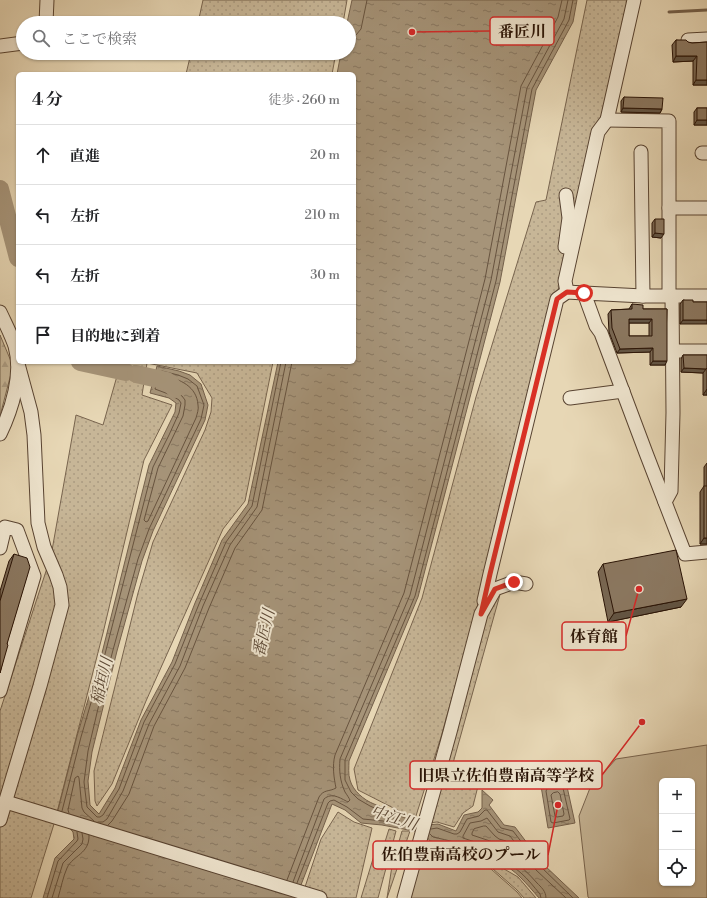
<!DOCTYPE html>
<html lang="ja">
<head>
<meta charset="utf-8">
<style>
	body { margin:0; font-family:"Libre Bodoni","Noto Serif JP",serif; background:#f2f2f2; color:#202124 }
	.controls { position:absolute; right:12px; bottom:12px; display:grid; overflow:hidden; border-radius:6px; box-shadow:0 1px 3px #0004 }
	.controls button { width:36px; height:36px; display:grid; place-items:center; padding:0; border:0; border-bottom:1px solid #e0e0e0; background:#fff; color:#202124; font:20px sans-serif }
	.stop { position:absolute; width:12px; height:12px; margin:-9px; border:3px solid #d93025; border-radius:50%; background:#fff }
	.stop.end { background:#d93025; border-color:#fff; box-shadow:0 1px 4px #0008 }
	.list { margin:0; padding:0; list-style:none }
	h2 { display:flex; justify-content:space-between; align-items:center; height:52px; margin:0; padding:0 16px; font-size:17px }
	h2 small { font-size:13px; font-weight:400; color:#757577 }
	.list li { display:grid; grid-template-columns:26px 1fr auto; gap:12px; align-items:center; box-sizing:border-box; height:60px; padding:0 16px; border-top:1px solid #e0e0e0 }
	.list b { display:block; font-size:15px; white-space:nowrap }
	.list em { font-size:13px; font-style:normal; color:#757577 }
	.icon { flex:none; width:22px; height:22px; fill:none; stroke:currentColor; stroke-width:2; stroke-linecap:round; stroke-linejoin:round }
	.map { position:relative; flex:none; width:707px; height:898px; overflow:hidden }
	.search { position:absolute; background:#fff; box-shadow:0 1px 3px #0004; left:16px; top:16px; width:340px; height:44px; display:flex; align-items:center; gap:10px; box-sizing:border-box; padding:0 14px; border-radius:22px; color:#757577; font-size:15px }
	.panel { position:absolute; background:#fff; box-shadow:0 1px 3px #0004; left:16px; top:72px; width:340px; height:292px; border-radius:6px }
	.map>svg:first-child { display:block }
</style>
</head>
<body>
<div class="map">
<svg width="707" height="898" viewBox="0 0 707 898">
	<defs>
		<pattern id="grass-dots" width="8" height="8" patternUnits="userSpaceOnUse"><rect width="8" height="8" fill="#c7b697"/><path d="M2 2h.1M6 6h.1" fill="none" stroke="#ab9b81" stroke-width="1.8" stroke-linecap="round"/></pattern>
		<pattern id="forest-firs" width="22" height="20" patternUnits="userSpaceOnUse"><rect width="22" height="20" fill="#c7b697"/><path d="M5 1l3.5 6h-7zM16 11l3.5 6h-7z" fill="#ab9b81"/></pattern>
		<pattern id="water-ripples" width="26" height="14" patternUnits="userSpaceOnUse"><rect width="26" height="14" fill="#a69479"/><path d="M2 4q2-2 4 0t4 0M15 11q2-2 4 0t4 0" fill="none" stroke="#877761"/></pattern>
	</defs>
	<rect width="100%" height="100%" fill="#e7d7b5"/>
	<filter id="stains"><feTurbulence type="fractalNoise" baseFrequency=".005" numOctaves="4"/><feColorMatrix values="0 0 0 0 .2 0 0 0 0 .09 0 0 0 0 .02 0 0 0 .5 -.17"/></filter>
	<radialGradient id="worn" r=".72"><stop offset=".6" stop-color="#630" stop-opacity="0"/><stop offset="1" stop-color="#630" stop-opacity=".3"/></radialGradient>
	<!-- grass -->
	<g fill="url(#grass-dots)" stroke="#78644e">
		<polygon points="203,0 347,0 343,23 198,23"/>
		<polygon points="587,0 630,0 576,219 486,575 441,737 415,819 358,790 354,769 422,598 476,397 536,202 546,200"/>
		<polygon points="191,53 336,53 332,74 186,74"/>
		<polygon points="121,362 273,362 245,501 223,529 146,701 112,784 97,806 95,801 94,771 138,593 153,542 205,430 211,412 212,398 197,373 147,363 142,395 172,405 144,460 103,633 54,824 31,898 0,898 0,711 51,556 76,415 103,425"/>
		<polygon points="501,591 450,774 480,778 473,806 463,813 454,827 437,822 428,823 486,618"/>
		<polygon points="338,812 354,822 372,828 356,898 329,898 304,890 321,839"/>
		<polygon points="389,829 396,831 378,898 361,898 376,849 384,845"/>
		<polygon points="402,831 410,831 387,898 392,866"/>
		<polygon points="477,855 485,858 518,877 536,898 524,898 517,890"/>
	</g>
	<!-- forest -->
	<polygon fill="url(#forest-firs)" stroke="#78644e" points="0,335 13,366 0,416"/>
	<!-- park -->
	<g fill="#c7b697" stroke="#78644e" fill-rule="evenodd">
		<path d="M707,745V898H589L588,897L579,816L590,788L616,759ZM662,781H692V883H662Z"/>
		<polygon points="424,842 474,854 517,892 522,898 411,898"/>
	</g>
	<!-- water -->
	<g fill="url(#water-ripples)" stroke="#74604b">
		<path d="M352,0H577L573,22L536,90L500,282L418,597L349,761C349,767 348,774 350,780C353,791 364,800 374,804C379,806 384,807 387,812L427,825L438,824L456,831L464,815L478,812L482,808V790L493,800L489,805L504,825L515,827L543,864L579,898H539C533,891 527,884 520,877C497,854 461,847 430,841L424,833L382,825L361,823L345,810L332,804L296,898H43L55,858L74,839L73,832L57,814L77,736L101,657L149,465L175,412L176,403L169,398L150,393L157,366L179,371L190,375L201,384L208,405L205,420L153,531L142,561L117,651L92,752L88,781L90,805L99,814L115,788L141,720L172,662L195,603L222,540L248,504L278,362H354V74H337L341,53H349V23H347Z"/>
		<polygon points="566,782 575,823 548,828 541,786"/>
	</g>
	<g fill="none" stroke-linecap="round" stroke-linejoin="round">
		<!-- shore -->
		<g stroke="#67533f" stroke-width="1">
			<polyline points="349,38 356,35 361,29 367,0"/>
			<path d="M164,377C180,378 197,387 198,405C199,409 197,414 196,418L148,521L146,522L144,520L158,468L183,416L185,405V400L182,396L173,390L162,386L161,385Z"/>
			<polygon points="561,787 563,788 570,819 569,820 553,823 551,822 546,791 547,789"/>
			<polygon points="558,792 560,794 564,814 563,816 557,817 555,816 551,795 553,793"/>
			<polyline points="62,811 81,737 104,658 153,467 169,435 179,413 181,403 179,400 171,395 155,389 160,372 162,371 178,375 188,379 197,386 204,405 201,419 149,529 138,559 113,650 100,700 88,751 84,782 87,807 97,817 100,817 103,815 119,789 144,722 175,664 199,604 226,542 252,506 281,362"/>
			<polyline points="69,813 68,810 75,778 78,776 79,778 82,808 84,812 94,821"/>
			<polyline points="98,822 103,822 107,819 123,791 149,724 180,666 203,606 230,545 257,507 286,362"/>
			<polyline points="108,825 112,821 129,794 154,726 185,668 209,608 235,548 262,510 292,362"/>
			<polygon points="484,826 486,826 495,836 499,839 506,841 512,848 512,851 510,851 490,841 472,835 472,833 474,829"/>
			<polyline points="431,829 437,828 454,834 457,834 460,832 467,819 479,816 485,810 487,810 501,828 513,831 540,866 573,898"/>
			<path d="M430,834L433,837C464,844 496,851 521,873C528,879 534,887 540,894L541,898"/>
			<path d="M287,880L319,797C324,789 329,792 336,788C334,778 332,766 335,755L404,593L485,279L521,86L558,17L562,0"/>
			<path d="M293,882L324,799C332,792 340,798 348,802L350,800C349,798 347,795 345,792C340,781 339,771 340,759L410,595L491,280L527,88L564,19L568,0"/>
			<polyline points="297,883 328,803 330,801 334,800 347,807 363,819 383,821 398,824 400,823 399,820 385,815 381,811 370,806 358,799 351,792 345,780 345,760 415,596 496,281 532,89 569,20 573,0"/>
			<polyline points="47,898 58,861 77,841 78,839 77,832"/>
			<polyline points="52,898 63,863 82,844 83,839 82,833"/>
			<path d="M58,898C61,888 63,877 67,868C73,855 90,854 89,835"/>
			<path d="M546,898C546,891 541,887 537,883C522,866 508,854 487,846C479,843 471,841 463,838V836L470,823L481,821L487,818L498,832L510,836L536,870L566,898"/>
		</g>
		<!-- stream -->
		<polyline stroke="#74604b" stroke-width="3" points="669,12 707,10"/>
		<!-- river -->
		<g stroke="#a69479" stroke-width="18">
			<polyline points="0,189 18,258"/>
			<polyline points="80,362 126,372"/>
			<polyline points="136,374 167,381 175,389"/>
		</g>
		<!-- minor casing -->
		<g stroke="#584331" stroke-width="15">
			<g id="minor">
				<polyline points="46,23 47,0"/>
				<polyline points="688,40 707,39"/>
				<polyline points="0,46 23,43"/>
				<polyline points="607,120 669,121 669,296"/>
				<polyline points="641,152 643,296"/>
				<polyline points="702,153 707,153"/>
				<polyline points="669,208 707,208"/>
				<polyline points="565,247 569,218 566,195"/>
				<polyline points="567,292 565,281 598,132 607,120 634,0"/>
				<polyline points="707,296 643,296 584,293 596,326 601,333 646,453 685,554 707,552"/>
				<path d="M0,312C5,323 11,334 15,346C23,374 12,409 0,434"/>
				<polyline points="672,351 707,351"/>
				<polyline points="570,398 623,391"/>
				<polyline points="665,502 671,491 673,413 672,296"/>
				<polyline points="0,548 5,527 17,530 34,576 0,691"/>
				<polyline points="484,601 490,574 557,299 567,292 584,293"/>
				<polyline points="6,802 320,898"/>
				<polyline points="0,820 40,686 62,605 60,587 56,575 44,547 38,523 34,435 31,412 18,364"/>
				<polyline points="404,898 450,732 481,614 495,589 514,582 526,584"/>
			</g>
		</g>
		<!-- minor -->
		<use href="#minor" stroke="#efe5cf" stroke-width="13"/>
	</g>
	<!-- wall -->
	<g fill="#786753" stroke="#281205" fill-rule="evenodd">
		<polygon points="676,40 692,43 707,42 707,85 693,85 693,61 673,62 672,45"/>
		<polygon points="624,97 662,109 660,113 621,112 621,101"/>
		<polygon points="697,108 707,108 707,125 694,125 694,112"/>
		<polygon points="655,219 661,238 652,237 652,223"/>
		<polygon points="683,300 693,302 707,302 680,324 680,304"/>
		<path d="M632,304L643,309H667L665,365H650V352L617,353L609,332L608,314L611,310L629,309ZM629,323H649V336H629Z"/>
		<polygon points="683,355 707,355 707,395 703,395 703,373 681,372 681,359"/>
		<polygon points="707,463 707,544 700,544 700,492 704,486 704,467"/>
		<polygon points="14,554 7,644 0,673 0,591 9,561"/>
		<polygon points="603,564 681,607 608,622 598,572"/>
	</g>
	<!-- shaded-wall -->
	<g fill="#615444" stroke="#281205">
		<polygon points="676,56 697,56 693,61 673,62"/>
		<polygon points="696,80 707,80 707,85 693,85"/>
		<polygon points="623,108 662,109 660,113 621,112"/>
		<polygon points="697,120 707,120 707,125 694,125"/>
		<polygon points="655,233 664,234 661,238 652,237"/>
		<polygon points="629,319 652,319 649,323 626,323"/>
		<polygon points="683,320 707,320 707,324 680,324"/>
		<polygon points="653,348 650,352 617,353 620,349"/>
		<polygon points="653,361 667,361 665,365 650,365"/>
		<polygon points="684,368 706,369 703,373 681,372"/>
		<polygon points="707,389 707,395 703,395"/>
		<polygon points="704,538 707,538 707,544 700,544"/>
		<polygon points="687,599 681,607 608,622 614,613"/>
	</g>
	<!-- building -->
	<g fill="#8b7861" stroke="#281205" fill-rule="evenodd">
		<polygon points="676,40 686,40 688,42 692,43 707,42 707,80 696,80 697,56 676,56"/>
		<polygon points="624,97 663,98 662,109 623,108"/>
		<rect x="697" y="108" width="10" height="12"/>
		<polygon points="655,219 664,219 664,234 655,233"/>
		<polygon points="683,300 693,300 693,302 707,302 707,320 683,320"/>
		<path d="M632,304L643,305V309H667V361H653V348L620,349L612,328L611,310L632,309ZM629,319H652V336H629Z"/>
		<polygon points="683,355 707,355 707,368 706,369 684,368"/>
		<rect x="704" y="486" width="3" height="52"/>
		<polygon points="676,550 687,599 614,613 603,564"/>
		<polygon points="14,554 27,558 30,567 7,644 8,645 0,673 0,601"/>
	</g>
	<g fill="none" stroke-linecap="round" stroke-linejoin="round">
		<!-- route -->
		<polyline stroke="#d93025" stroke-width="5" points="514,582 495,589 481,614 490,574 557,299 567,292 584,293"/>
	</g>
	<g text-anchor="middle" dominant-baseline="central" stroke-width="4" stroke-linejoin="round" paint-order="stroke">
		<!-- water labels -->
		<g font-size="16" font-style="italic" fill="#5a4633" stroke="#efe5cf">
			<text transform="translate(264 633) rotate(-77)">番匠川</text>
			<text transform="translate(102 681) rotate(-77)">稲垣川</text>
			<text transform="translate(394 818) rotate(18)">中江川</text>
		</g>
	</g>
	<!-- callouts -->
	<path fill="none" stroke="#d62828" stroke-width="1.5" d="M412 32L490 31M639 589L626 636M642 722L602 775M558 805L548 855"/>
	<g fill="#d62828" stroke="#efe5cf" stroke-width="1.5">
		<circle cx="412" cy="32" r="4"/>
		<circle cx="639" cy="589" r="4"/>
		<circle cx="642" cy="722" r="4"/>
		<circle cx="558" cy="805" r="4"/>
	</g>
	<g fill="#efe5cf" stroke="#d62828" stroke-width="1.5">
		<rect x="490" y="17" width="64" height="28" rx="4"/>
		<rect x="562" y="622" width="64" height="28" rx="4"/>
		<rect x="410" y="761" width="192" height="28" rx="4"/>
		<rect x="373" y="841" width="175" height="28" rx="4"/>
	</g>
	<g font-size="16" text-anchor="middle" font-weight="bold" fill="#281205">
		<text x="522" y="37">番匠川</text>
		<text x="594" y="642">体育館</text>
		<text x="506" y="781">旧県立佐伯豊南高等学校</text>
		<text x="461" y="860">佐伯豊南高校のプール</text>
	</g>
	<rect width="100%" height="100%" filter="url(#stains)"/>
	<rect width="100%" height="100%" fill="url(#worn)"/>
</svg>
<div class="controls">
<button>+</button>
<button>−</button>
<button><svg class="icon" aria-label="locate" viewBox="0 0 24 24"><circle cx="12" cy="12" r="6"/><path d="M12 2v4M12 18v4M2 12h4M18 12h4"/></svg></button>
</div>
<div class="stop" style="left:584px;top:293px"></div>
<div class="stop end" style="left:514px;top:582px"></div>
<div class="search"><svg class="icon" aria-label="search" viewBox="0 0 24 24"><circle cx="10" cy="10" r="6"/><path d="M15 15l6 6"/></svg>ここで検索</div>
<section class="panel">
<h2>4 分<small>徒歩 · 260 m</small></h2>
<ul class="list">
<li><svg class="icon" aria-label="ahead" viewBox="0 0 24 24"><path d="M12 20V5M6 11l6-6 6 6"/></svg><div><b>直進</b></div><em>20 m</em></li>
<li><svg class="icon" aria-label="left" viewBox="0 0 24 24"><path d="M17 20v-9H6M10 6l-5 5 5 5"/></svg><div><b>左折</b></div><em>210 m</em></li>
<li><svg class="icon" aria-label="left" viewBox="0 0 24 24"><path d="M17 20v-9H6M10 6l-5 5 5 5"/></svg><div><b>左折</b></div><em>30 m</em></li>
<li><svg class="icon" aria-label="arrive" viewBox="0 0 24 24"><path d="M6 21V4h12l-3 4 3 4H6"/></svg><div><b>目的地に到着</b></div></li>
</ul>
</section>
</div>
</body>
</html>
